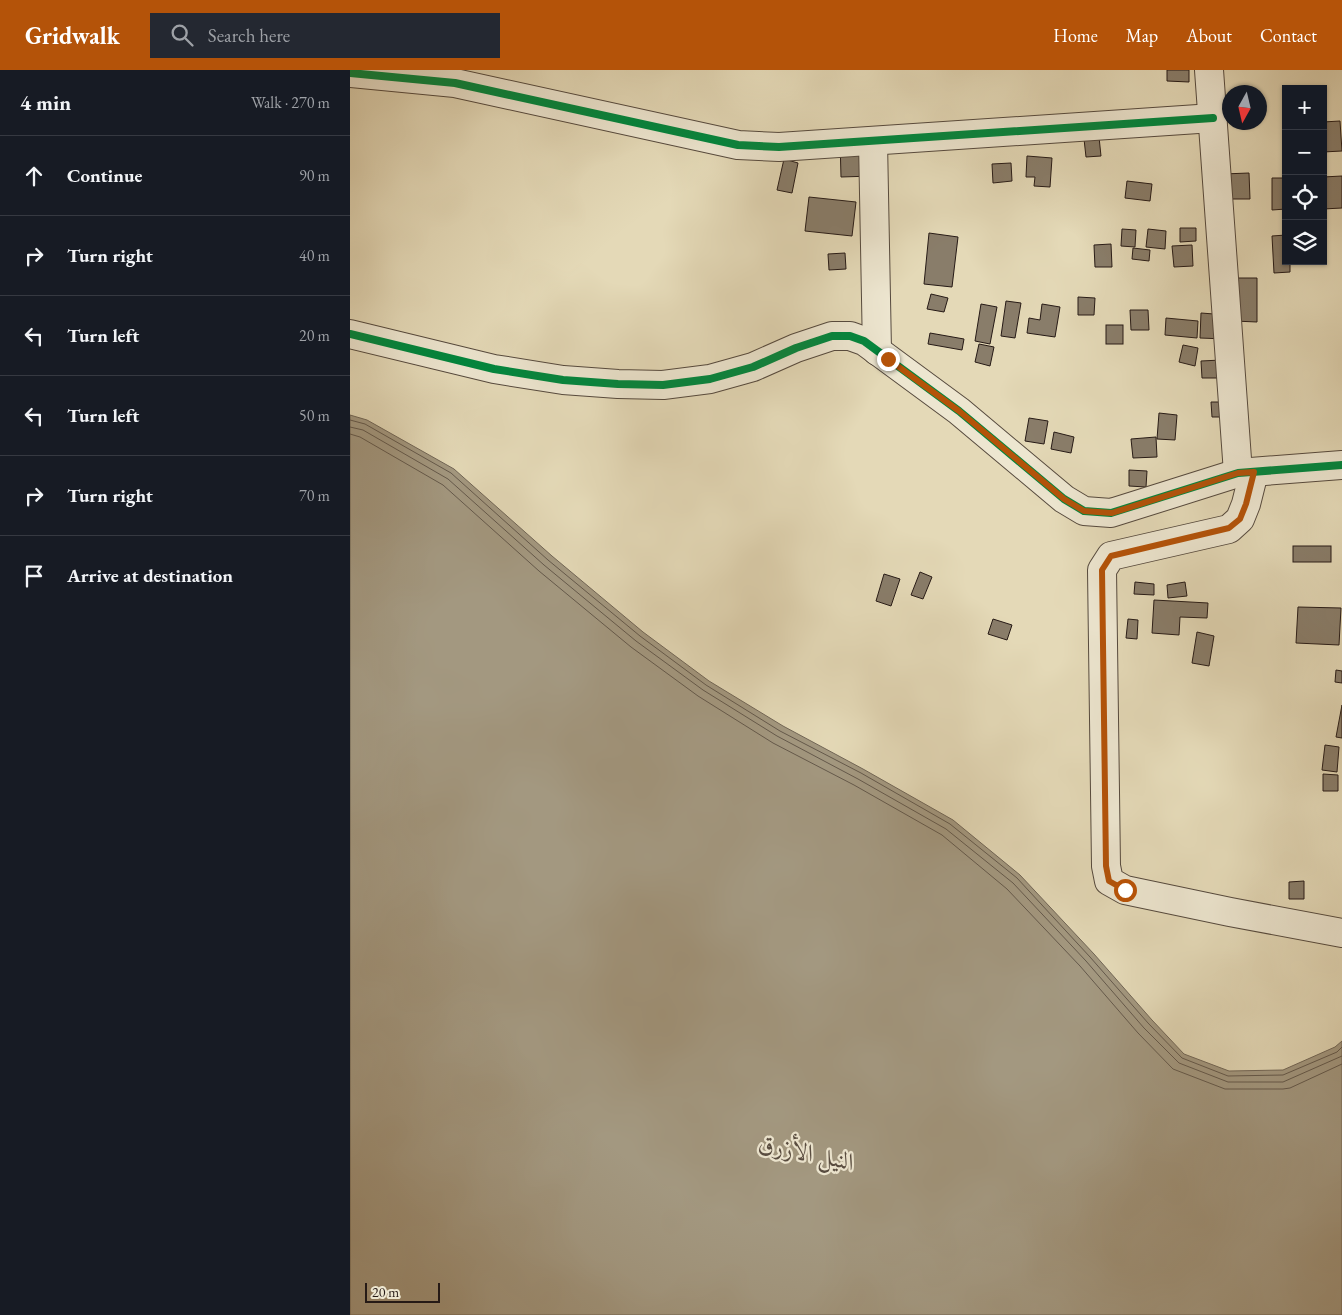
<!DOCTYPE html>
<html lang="en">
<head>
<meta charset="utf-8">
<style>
	body { margin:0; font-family:"EB Garamond",Amiri,serif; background:#242831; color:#f1f3f6 }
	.controls { position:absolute; right:15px; top:15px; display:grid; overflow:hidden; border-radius:0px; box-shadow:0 1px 4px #0004 }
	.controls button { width:45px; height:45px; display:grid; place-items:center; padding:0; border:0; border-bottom:1px solid #363941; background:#171b24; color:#f1f3f6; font:25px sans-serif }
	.compass { position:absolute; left:872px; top:15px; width:45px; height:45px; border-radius:50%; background:#171b24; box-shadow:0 1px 4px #0004; rotate:188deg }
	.scale { position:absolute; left:15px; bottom:12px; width:75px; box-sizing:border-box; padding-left:5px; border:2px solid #261a16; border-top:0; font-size:14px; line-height:18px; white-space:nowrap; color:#261a16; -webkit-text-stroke:4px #ede6d0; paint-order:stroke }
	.stop { position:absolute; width:15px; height:15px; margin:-11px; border:4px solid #b45309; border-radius:50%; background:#fff }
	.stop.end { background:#b45309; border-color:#fff; box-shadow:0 1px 5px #0008 }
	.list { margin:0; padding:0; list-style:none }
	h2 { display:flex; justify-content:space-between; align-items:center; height:65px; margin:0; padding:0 20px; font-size:21px }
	h2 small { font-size:16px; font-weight:400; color:#9ea1a6 }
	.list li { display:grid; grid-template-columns:32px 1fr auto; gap:15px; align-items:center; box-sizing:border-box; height:80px; padding:0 20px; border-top:1px solid #363941 }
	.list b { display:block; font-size:19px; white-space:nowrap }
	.list em { font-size:16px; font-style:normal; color:#9ea1a6 }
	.icon { flex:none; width:28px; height:28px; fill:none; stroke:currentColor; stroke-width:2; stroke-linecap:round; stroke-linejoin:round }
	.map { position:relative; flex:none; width:992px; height:1245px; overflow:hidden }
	header { display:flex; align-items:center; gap:30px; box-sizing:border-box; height:70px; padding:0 25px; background:#b45309; color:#fff }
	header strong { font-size:24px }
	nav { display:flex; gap:28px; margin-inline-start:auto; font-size:18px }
	.search { width:350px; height:45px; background:#242831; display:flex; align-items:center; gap:12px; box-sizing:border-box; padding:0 18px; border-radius:0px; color:#9ea1a6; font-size:19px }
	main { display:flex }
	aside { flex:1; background:#171b24 }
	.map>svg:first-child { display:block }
</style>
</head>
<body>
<header>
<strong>Gridwalk</strong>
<div class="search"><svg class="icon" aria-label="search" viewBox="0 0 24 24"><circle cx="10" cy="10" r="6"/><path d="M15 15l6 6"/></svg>Search here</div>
<nav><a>Home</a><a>Map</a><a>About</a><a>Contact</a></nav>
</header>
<main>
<aside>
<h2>4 min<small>Walk · 270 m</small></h2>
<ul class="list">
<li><svg class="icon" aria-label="ahead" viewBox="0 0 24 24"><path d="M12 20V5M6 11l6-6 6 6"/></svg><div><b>Continue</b></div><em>90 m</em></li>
<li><svg class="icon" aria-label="right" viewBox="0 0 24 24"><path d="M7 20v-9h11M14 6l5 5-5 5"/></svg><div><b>Turn right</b></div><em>40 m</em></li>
<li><svg class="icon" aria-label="left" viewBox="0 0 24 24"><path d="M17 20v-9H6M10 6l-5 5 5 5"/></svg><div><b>Turn left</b></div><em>20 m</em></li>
<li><svg class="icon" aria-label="left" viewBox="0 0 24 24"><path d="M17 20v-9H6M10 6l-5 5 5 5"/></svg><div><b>Turn left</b></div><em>50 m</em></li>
<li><svg class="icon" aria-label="right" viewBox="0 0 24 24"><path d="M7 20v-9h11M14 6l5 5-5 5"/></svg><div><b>Turn right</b></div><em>70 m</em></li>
<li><svg class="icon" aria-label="arrive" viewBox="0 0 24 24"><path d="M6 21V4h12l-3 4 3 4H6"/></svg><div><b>Arrive at destination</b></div></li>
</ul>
</aside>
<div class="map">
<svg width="992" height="1245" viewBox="0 0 992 1245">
	<rect width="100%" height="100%" fill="#e4d9b7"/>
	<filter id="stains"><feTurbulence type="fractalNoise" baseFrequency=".004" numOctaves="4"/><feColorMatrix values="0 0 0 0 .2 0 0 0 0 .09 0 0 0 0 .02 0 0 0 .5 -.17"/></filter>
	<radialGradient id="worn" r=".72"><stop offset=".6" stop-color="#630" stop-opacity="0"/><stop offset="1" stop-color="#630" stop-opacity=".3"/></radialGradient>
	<!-- water -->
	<polygon fill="#a39880" stroke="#716656" points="0,345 17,350 104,399 202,486 293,562 359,611 433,656 513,699 603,750 670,805 744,884 802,950 834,984 879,1001 933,1000 985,977 992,971 992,1245 0,1245"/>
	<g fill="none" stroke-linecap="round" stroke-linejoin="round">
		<!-- shore -->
		<g stroke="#64594b" stroke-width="1">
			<polyline points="0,350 15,354 101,403 198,490 290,566 356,615 430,661 511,703 600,754 667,808 740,887 798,953 832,988 878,1006 933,1005 987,982 992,977"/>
			<polyline points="0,357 13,360 98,409 194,495 286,571 353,620 427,666 508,709 596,759 663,813 736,891 794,958 829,993 878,1012 933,1012 992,986"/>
			<polyline points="0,364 10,367 93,415 189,501 281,577 348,626 423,673 504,715 592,765 657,819 730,896 788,963 823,999 875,1019 933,1019 940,1018 992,994"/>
		</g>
	</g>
	<!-- building -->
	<g fill="#897d6a" stroke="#261a16">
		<polygon points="817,0 839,0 839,12 817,11"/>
		<polygon points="990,51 992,81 973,82 973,52"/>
		<polygon points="749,67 751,86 736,87 734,69"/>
		<polygon points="522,69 523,106 491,107 490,70"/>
		<polygon points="677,86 702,88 700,117 684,116 685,107 676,107"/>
		<polygon points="434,89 448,93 442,123 427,120"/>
		<polygon points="661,93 662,111 643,113 642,94"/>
		<polygon points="899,103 900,129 874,129 873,104"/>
		<polygon points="992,106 992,138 973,139 973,107"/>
		<polygon points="922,108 936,108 936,139 922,140"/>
		<polygon points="777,111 802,114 800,131 775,128"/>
		<polygon points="459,127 506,132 502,166 455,161"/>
		<polygon points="830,158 846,158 846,171 830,172"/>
		<polygon points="772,159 786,160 785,177 771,176"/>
		<polygon points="798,159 816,161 815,179 796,177"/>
		<polygon points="579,163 608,167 602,217 574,214"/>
		<polygon points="936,165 936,191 940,191 940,202 924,203 922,166"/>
		<polygon points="761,174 762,197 745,197 744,175"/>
		<polygon points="842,175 843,196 824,197 822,176"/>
		<polygon points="783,178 800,180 799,191 782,189"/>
		<polygon points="495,183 496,199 479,200 478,184"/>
		<polygon points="885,208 907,208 907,252 884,251"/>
		<polygon points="581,224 598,228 594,242 577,239"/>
		<polygon points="728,227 745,228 744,245 728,245"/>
		<polygon points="656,231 671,233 665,268 651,266"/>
		<polygon points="631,234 647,237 640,274 625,271"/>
		<polygon points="692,234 710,237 705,267 677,263 679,248 690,250"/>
		<polygon points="780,240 798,240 799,260 781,260"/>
		<polygon points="851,243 877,245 876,269 850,268"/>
		<polygon points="816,248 848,251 847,268 815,265"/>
		<rect x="756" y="255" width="17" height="19"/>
		<polygon points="580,263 614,269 612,280 578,274"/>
		<polygon points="629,274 644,277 640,296 625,292"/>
		<polygon points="833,275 848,278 845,296 829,292"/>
		<polygon points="871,290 872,308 852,308 851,291"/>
		<polygon points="861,332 880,332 880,347 862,347"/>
		<polygon points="809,343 827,345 825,370 807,369"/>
		<polygon points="679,348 698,351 694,374 675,371"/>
		<polygon points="704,362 724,367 721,383 701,379"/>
		<polygon points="806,367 807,387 783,388 781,369"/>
		<polygon points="779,400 797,401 796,417 779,416"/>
		<rect x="943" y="476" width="38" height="16"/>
		<polygon points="570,502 582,507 573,529 561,525"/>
		<polygon points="534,504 550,509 541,536 526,531"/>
		<polygon points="785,512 804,514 804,525 784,524"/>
		<polygon points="835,512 837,526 818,528 817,515"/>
		<polygon points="804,530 858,533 857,548 830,547 829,565 802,563"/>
		<polygon points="948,537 991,538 989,575 946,573"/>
		<polygon points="643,549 662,555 657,570 638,564"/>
		<polygon points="778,549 788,550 787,569 776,568"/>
		<polygon points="847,562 864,566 859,596 842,593"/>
		<polygon points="986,600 992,601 992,613 985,612"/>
		<polygon points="992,635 992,668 986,667"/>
		<polygon points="975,675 989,677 987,702 972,700"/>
		<polygon points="973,704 988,705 988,721 973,721"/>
		<polygon points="954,811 954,829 939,829 939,812"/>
	</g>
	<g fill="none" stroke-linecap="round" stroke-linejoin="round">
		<!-- minor casing -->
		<g stroke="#564a3e" stroke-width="30">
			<g id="minor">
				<polyline points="859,0 888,403"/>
				<polyline points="0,3 105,13 388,75 429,77 863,48"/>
				<polyline points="523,71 527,281"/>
				<polyline points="0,264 144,299 213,310 268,314 313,315 360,309 403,297 446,278 482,266 500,266 514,271 609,341 714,429 734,441 761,443 888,403 992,395"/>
				<polyline points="904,402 896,434 890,449 879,459 761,486 752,500 756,796 759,811 775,820 880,842 992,863"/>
			</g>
		</g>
		<!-- minor -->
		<use href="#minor" stroke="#ede6d0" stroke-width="28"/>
		<!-- cycleway casing -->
		<g stroke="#ede6d0" stroke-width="11">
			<g id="cycleway">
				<polyline points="0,3 105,13 388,75 429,77 863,48"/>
				<polyline points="0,264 144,299 213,310 268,314 313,315 360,309 403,297 446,278 482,266 500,266 514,271 609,341 714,429 734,441 761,443 888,403 992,395"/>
			</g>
		</g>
		<!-- cycleway -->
		<use href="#cycleway" stroke="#00873e" stroke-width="8"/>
	</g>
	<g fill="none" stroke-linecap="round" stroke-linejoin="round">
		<!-- route -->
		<polyline stroke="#b45309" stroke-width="6" points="538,289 609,341 714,429 734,441 762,443 888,403 904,402 896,434 890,449 879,458 761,486 752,500 756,796 759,811 775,820"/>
	</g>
	<g text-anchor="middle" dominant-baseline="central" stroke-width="4.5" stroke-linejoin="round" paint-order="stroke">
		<!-- water labels -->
		<g font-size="24" font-style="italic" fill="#584c40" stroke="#ede6d0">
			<text transform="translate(457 1082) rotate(12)">النيل الأزرق</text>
		</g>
	</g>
	<rect width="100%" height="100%" filter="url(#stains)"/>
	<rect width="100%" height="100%" fill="url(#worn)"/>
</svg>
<div class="controls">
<button>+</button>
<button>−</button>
<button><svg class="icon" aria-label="locate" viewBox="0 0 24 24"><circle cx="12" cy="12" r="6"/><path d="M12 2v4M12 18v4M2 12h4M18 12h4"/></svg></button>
<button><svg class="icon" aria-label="layers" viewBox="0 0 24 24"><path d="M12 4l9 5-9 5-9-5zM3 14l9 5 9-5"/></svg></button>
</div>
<svg class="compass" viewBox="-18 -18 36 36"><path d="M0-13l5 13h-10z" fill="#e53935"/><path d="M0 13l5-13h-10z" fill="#9ea1a6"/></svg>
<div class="scale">20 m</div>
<div class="stop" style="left:775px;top:820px"></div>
<div class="stop end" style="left:538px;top:289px"></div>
</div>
</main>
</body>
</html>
